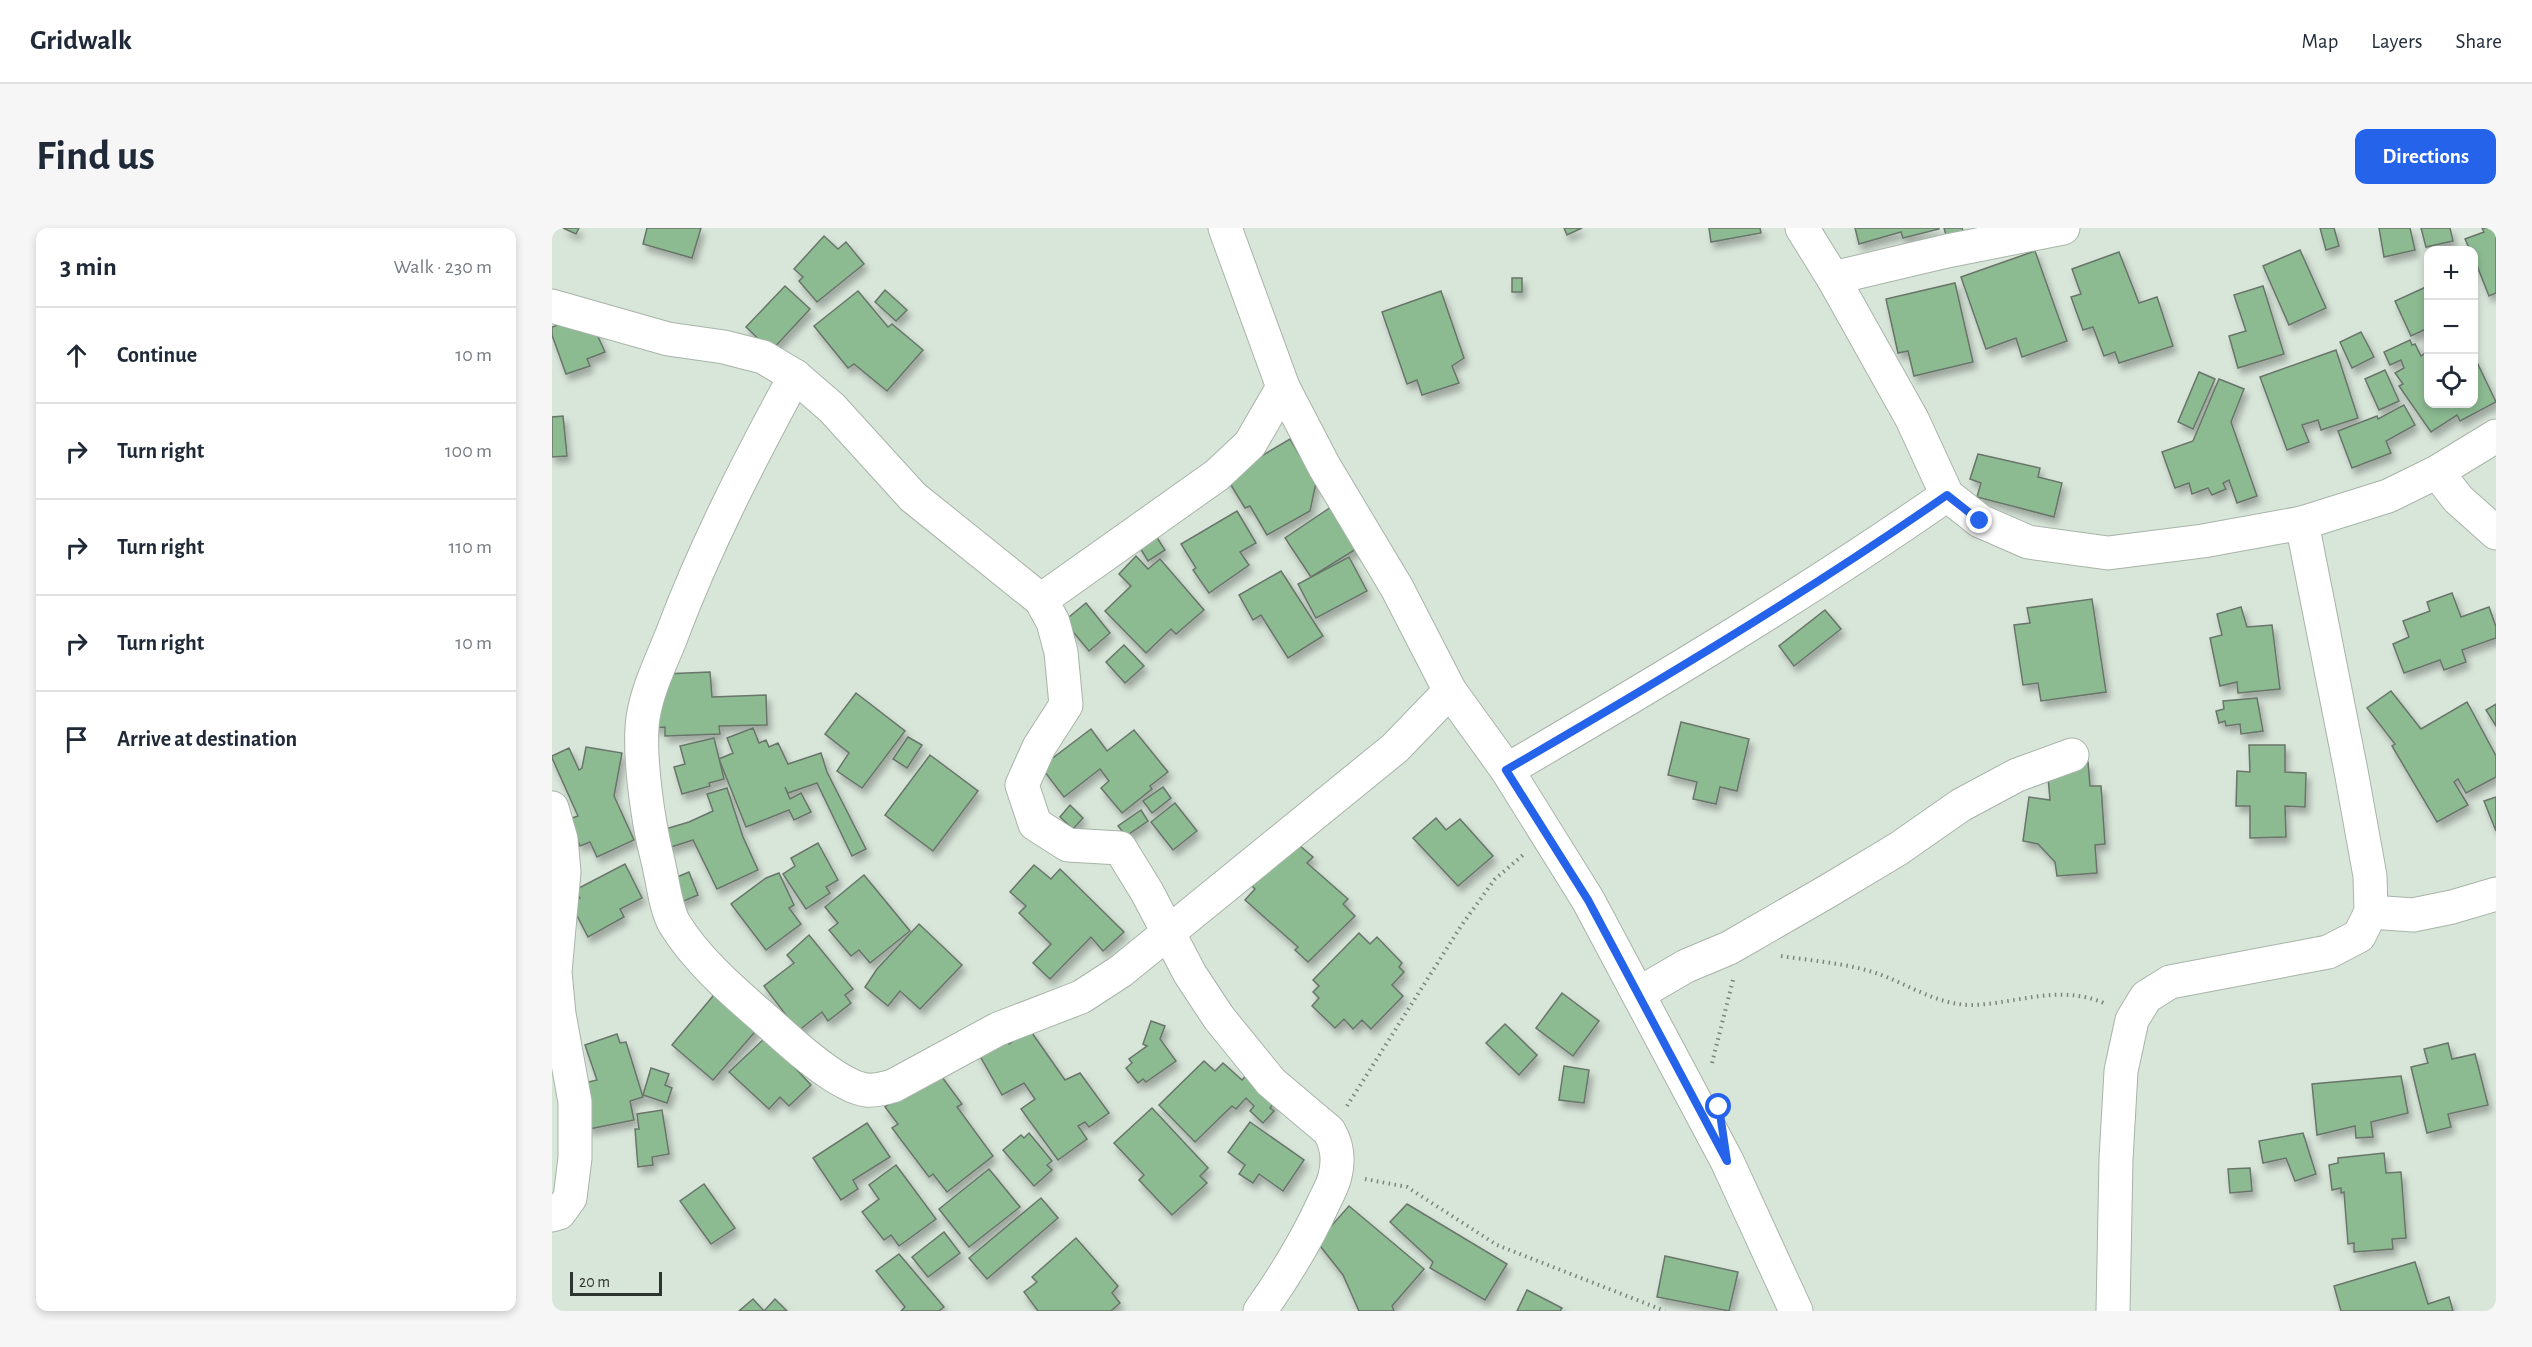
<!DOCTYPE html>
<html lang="en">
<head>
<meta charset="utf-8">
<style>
	body { margin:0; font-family:"Alegreya Sans",sans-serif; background:#f6f6f7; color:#1f2937 }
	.controls { position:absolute; right:18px; top:18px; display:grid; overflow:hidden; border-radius:12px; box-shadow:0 3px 9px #0003 }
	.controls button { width:54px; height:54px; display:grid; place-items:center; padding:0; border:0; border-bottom:2px solid #e0e1e3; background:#fff; color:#1f2937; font:30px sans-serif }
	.scale { position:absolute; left:18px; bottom:15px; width:92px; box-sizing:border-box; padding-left:6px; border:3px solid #2d332e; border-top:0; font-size:16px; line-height:21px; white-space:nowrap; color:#2d332e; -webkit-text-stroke:4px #d8e5d9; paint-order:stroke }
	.stop { position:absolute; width:18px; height:18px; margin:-14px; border:4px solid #2563eb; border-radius:50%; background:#fff }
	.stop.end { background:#2563eb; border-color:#fff; box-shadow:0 2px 6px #0008 }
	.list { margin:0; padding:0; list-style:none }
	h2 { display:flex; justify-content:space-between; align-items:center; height:78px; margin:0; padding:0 24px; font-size:26px }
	h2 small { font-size:20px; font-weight:400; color:#747a83 }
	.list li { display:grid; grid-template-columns:39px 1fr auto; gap:18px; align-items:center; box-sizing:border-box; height:96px; padding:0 24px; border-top:2px solid #e0e1e3 }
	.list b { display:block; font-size:22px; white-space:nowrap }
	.list em { font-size:20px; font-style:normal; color:#747a83 }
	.icon { flex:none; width:33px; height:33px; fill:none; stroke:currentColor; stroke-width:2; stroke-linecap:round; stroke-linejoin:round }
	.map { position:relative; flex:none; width:1944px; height:1083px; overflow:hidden; border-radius:12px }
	header { display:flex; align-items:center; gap:36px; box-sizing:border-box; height:84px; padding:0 30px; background:#fff; border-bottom:2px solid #e0e1e3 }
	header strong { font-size:28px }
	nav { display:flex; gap:33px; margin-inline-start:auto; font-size:21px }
	.intro { display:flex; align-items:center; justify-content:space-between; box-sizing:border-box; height:144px; padding:0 36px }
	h1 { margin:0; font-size:42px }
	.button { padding:15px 27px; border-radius:12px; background:#2563eb; color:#fff; font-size:21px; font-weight:700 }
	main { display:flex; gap:36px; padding:0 36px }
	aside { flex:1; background:#fff; border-radius:12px; box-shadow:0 3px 9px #0003 }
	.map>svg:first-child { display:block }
</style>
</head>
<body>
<header>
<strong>Gridwalk</strong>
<nav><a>Map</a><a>Layers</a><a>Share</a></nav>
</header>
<div class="intro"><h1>Find us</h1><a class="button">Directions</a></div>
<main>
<aside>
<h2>3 min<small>Walk · 230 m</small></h2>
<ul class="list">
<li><svg class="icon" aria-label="ahead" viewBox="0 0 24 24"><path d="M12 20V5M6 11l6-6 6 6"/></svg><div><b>Continue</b></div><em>10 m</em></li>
<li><svg class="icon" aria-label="right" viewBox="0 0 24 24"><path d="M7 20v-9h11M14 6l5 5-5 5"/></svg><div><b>Turn right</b></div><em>100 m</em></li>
<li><svg class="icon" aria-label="right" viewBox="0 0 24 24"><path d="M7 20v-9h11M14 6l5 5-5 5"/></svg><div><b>Turn right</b></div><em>110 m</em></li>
<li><svg class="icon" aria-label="right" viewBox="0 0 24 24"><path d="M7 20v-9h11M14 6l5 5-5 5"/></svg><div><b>Turn right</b></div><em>10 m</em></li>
<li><svg class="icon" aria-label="arrive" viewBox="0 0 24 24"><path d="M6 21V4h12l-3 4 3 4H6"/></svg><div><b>Arrive at destination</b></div></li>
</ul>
</aside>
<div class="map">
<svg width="1944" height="1083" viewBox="0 0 1944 1083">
	<defs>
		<filter id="shadow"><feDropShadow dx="3.5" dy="6" stdDeviation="3" flood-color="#0004"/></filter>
	</defs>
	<rect width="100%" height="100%" fill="#d8e5d9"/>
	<!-- building -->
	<g fill="#8cbb92" stroke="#69756a" stroke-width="1.5" filter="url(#shadow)">
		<polygon points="11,0 27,0 24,6"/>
		<polygon points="95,0 149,0 140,30 91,16"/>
		<polygon points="1012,0 1030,0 1015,7"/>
		<polygon points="1157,0 1208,0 1209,5 1159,14"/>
		<polygon points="1303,0 1387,0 1387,1 1351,10 1349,4 1307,16"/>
		<polygon points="1392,0 1410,0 1412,6 1395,11"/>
		<polygon points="1768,0 1782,0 1787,18 1774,22"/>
		<polygon points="1827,0 1858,0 1863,22 1832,29"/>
		<polygon points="1869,0 1898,0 1901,13 1874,19"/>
		<polygon points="1930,0 1944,0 1944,65 1937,68 1922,30 1922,22 1918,22 1913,11 1932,4"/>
		<polygon points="272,8 286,21 294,14 312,36 265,74 247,53 251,49 242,41"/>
		<polygon points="1748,22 1774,80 1737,97 1711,38"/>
		<polygon points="1483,23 1515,113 1470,129 1464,110 1434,121 1409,49"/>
		<polygon points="1567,24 1587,75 1605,69 1621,118 1567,135 1563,124 1552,128 1541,99 1531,102 1519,69 1529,66 1520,41"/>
		<rect x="960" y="50" width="10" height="14"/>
		<polygon points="1403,55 1421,134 1362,148 1356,123 1346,125 1334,71"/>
		<polygon points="233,58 258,81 219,123 194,99"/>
		<polygon points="1711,58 1732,126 1686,140 1677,108 1694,103 1682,67"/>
		<polygon points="1876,58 1876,100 1859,108 1843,73"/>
		<polygon points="333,62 355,82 344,93 323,74"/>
		<polygon points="306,63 336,99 340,96 371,122 335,163 302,136 296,140 262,98"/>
		<polygon points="889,63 912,130 900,138 907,155 870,167 865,152 855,156 830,84"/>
		<polygon points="38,91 53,124 35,131 38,138 14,146 0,107 0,99 21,92"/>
		<polygon points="1809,104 1822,129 1800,140 1788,114"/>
		<polygon points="1858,112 1860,117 1863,116 1869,128 1876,123 1876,176 1922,176 1922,128 1944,174 1908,193 1905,187 1879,204 1847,158 1851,156 1843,145 1852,140 1849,132 1838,137 1832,124"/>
		<polygon points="1784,122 1806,190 1769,202 1766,192 1750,197 1757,214 1735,222 1708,149"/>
		<polygon points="1833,142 1847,173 1827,182 1813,151"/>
		<polygon points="1647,144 1663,151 1641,201 1626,194"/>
		<polygon points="1667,151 1692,161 1679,194 1705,268 1685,275 1677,252 1671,255 1674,261 1660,267 1656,260 1640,266 1637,255 1623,260 1610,224 1641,213"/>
		<polygon points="1852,177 1863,197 1834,213 1839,225 1800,240 1786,203 1825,188 1826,191"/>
		<polygon points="11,188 15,228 0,229 0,189"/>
		<polygon points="738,211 748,228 754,224 766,245 758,283 715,307 698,278 693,280 674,249"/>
		<polygon points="1426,226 1488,240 1486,249 1510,255 1502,289 1425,269 1429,255 1418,251"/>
		<polygon points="782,277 809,318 759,349 733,310"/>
		<polygon points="685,283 704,315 688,324 697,337 657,365 641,342 644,340 629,316"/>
		<polygon points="602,305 613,322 596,333 585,315"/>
		<polygon points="584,328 596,341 608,331 652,382 624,406 619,401 594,425 553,383 579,358 567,346"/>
		<polygon points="797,329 815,363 764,390 746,356"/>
		<polygon points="729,343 771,408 736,430 709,387 701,392 687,367"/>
		<polygon points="1900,365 1909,389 1937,379 1944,399 1944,410 1910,422 1914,434 1892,442 1888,432 1852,445 1841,416 1857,409 1851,393 1878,383 1875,374"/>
		<polygon points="1540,371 1554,464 1489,473 1486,455 1471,457 1462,397 1478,395 1475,380"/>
		<polygon points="534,375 558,405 537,423 512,393"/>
		<polygon points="1689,379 1695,399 1720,397 1728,461 1686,465 1685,454 1668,458 1658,410 1670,407 1665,386"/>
		<polygon points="1273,382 1289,401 1242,438 1227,418"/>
		<polygon points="572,417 592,438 573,455 554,434"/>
		<polygon points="158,444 160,469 214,467 215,497 167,498 168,506 113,508 113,499 101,500 111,446"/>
		<polygon points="1839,463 1869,501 1915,474 1944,528 1944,549 1914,565 1906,551 1902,554 1916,577 1885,594 1840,518 1843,516 1815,480"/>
		<polygon points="304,465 353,503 310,560 285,543 297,525 273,506"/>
		<polygon points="1705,470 1711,503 1689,506 1688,496 1674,498 1673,493 1667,495 1664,483 1672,481 1671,473"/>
		<polygon points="1944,476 1944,498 1934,482"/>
		<polygon points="1129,494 1197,511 1185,563 1168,559 1164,576 1141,571 1145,554 1116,547"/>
		<polygon points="201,500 207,515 214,512 217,519 226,515 236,536 269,525 275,544 314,621 300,628 265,555 236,565 233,559 238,571 249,565 259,584 242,592 237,582 194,599 167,531 181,525 175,510"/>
		<polygon points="539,501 555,523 582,502 616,544 598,558 600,561 570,585 549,560 557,553 548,541 512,569 489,539"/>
		<polygon points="356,509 370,517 355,540 341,531"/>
		<polygon points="162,510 172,551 157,555 158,558 130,566 122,539 133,536 128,518"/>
		<polygon points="1697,517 1733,517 1733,544 1754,545 1753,579 1733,578 1734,609 1698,610 1698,578 1684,578 1685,543 1698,544"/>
		<polygon points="34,519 70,525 62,568 82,612 45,629 38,614 28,618 17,591 26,588 0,530 0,528 17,520 27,542 30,540"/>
		<polygon points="378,527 426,563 381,623 333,587"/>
		<polygon points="1536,534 1538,558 1549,558 1553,616 1543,617 1545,645 1505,648 1503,634 1486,616 1471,613 1477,569 1498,572 1495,537"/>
		<polygon points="611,559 619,570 600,585 591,573"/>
		<polygon points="175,560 191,609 206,642 165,661 141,612 116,620 110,602 137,594 161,583 155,566"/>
		<polygon points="1944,569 1944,603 1932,573"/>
		<polygon points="623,575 645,603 621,622 599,594"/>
		<polygon points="518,577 531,590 521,601 508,589"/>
		<polygon points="589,582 596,593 574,608 566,598"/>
		<polygon points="884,590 894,602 908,591 941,628 906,658 861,610"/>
		<polygon points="741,612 761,629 755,635 796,671 791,676 803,688 756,734 743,722 746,719 693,672 703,661 699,657"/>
		<polygon points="266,615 286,652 274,659 278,665 254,681 231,646 243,638 239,630"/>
		<polygon points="73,636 90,670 68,681 72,689 36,709 19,676 28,670 23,662"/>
		<polygon points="482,637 499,651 508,641 572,704 551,723 539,709 498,751 481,735 499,716 467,685 474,678 458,664"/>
		<polygon points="137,644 146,667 127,675 118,652"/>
		<polygon points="227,645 242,677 237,680 249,696 214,722 179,676 214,650"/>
		<polygon points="312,647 358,703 318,735 307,722 299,728 277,702 286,695 273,679"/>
		<polygon points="367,696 410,737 368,781 348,763 336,778 313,759 325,741"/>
		<polygon points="807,705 818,716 825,709 850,735 847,739 852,744 840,757 851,768 819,801 810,792 801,801 792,791 783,800 760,778 767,770 761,764 767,758 761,752"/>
		<polygon points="257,707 301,761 293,767 299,775 276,793 270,784 246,803 212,758 242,735 235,727"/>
		<polygon points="166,762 208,798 161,852 120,817"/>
		<polygon points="1010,765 1047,793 1021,828 984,800"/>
		<polygon points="599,793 613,798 608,811 624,833 594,854 591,851 586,855 574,840 580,835 577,831 595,818 591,816"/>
		<polygon points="953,796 985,827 967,847 934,815"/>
		<polygon points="478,802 513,852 528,845 557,885 537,899 533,894 526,898 535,911 506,932 469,881 483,871 472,855 450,867 424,821 451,806 457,816"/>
		<polygon points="65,806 68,815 74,814 91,869 78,873 82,892 37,901 28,856 45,852 33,817"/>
		<polygon points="214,809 259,857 237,878 228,869 217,881 177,844"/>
		<polygon points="1896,815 1900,831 1923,826 1936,877 1896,886 1899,899 1875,905 1859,839 1876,835 1872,821"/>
		<polygon points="652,833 663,843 671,835 690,852 699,842 727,869 718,880 722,883 711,895 698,883 702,878 694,870 684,881 680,878 643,914 607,877"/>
		<polygon points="1012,838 1037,842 1032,875 1007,872"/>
		<polygon points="99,840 117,846 113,857 120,860 115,875 91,867"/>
		<polygon points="384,841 410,876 405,879 441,928 395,964 381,946 377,949 340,900 346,896 333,879"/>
		<polygon points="1849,848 1856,885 1819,894 1821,909 1804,910 1803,898 1765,907 1760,856"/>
		<polygon points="600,880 656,940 648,948 655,955 620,987 587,952 592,947 562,915"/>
		<polygon points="110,882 117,926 100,929 101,937 86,939 83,901 87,901 85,886"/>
		<polygon points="698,894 752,932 731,963 707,946 701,955 687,946 693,937 676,924"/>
		<polygon points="315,895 338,929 301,952 306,961 289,972 261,930"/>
		<polygon points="477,905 500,933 495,937 500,942 482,958 451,922 469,907 472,910"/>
		<polygon points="1751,905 1764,946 1743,953 1734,930 1711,935 1707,913"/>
		<polygon points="1832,925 1834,945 1849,944 1854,1010 1840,1011 1841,1021 1802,1024 1802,1015 1796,1016 1792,964 1789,965 1789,960 1780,962 1777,937 1786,935 1786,930"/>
		<polygon points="344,937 384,991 347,1018 339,1007 332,1012 310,984 327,971 317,957"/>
		<polygon points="1698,940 1700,963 1678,965 1676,941"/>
		<polygon points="437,941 468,979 417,1019 387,981"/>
		<polygon points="152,956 183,1000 159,1016 128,973"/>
		<polygon points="489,970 506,990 435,1051 417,1030"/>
		<polygon points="855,976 955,1036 933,1072 878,1040 881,1034 838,994"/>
		<polygon points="797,978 872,1041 840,1078 842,1083 807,1083 791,1047 765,1014"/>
		<polygon points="392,1004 408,1025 376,1049 360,1029"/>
		<polygon points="524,1010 566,1058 560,1065 568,1075 559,1083 486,1083 472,1064 485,1054 480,1049"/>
		<polygon points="347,1026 392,1079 387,1083 349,1083 353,1079 324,1043"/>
		<polygon points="1113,1028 1186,1044 1177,1083 1105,1069"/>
		<polygon points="1863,1034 1876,1076 1897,1069 1901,1083 1789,1083 1782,1058"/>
		<polygon points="975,1062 1010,1080 1008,1083 965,1083"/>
		<polygon points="201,1071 212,1083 223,1071 235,1083 187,1083"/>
	</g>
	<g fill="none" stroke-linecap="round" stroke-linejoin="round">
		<!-- minor casing -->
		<g stroke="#a7b4a8" stroke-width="35">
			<g id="minor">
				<polyline points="673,0 731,159 772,238 845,360 898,463 955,542 1036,672 1175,933 1244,1083"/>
				<polyline points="1250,0 1281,50 1360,191 1395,267 1428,293 1476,314 1556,325 1651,313 1750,295 1836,268 1885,244 1944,208"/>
				<polyline points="1281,50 1395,23 1511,0"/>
				<path d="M0,78L116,111L172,119L211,129L243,148L280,180L361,269L489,372L501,394L509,424L514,477L487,519L470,557L483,596L516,617L568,620L595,664L638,746L667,790L719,854L777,903C786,918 787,932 783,948C781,957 776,966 772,974C755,1012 732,1049 708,1083"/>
				<path d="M243,148C197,233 153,318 119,409C109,434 95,462 91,490C86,525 96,594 105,629C110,647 113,679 122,695C145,733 182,764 215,793C237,813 285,858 314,862C324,863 332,860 341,858L446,801L529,769L569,743L843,520L898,463"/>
				<polyline points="1885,244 1906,271 1944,305"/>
				<polyline points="489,372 665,247 698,216 731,159"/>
				<path d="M955,542C1104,455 1253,366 1395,267"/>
				<polyline points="0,580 9,611 12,644 3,744 7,786 23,874 23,930 18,970 7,985 0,987"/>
				<polyline points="1819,684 1861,687 1900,679 1944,666"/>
				<polyline points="1086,766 1134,738 1177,720 1276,663 1346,621 1409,577 1465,547 1520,527"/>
				<polyline points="1561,1083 1564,931 1569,843 1580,792 1594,769 1618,754 1776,724 1807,708 1819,684 1818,648 1799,543 1750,295"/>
			</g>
		</g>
		<!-- path -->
		<g stroke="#7c857d" stroke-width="4" stroke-dasharray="1.5 4.5" stroke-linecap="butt">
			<path d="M1229,728C1261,733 1293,735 1324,745C1354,755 1385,777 1419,777C1465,776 1508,755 1554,776"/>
			<polyline points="1160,835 1181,752"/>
			<polyline points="795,878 909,698 943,651 971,627"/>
			<polyline points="813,951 855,959 945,1017 1113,1083"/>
		</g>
		<!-- minor -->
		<use href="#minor" stroke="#fff" stroke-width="33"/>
	</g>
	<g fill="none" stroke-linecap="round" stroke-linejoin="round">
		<!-- route -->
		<path stroke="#2563eb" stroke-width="8" d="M1167,879L1175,933L1036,672L954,542C1104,455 1253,366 1395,267L1428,293"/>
	</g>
</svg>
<div class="controls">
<button>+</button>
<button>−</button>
<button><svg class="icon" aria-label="locate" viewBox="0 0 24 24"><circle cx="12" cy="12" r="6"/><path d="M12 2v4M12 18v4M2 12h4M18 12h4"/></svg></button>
</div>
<div class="scale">20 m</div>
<div class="stop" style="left:1167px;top:879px"></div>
<div class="stop end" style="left:1428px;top:293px"></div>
</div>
</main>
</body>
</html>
